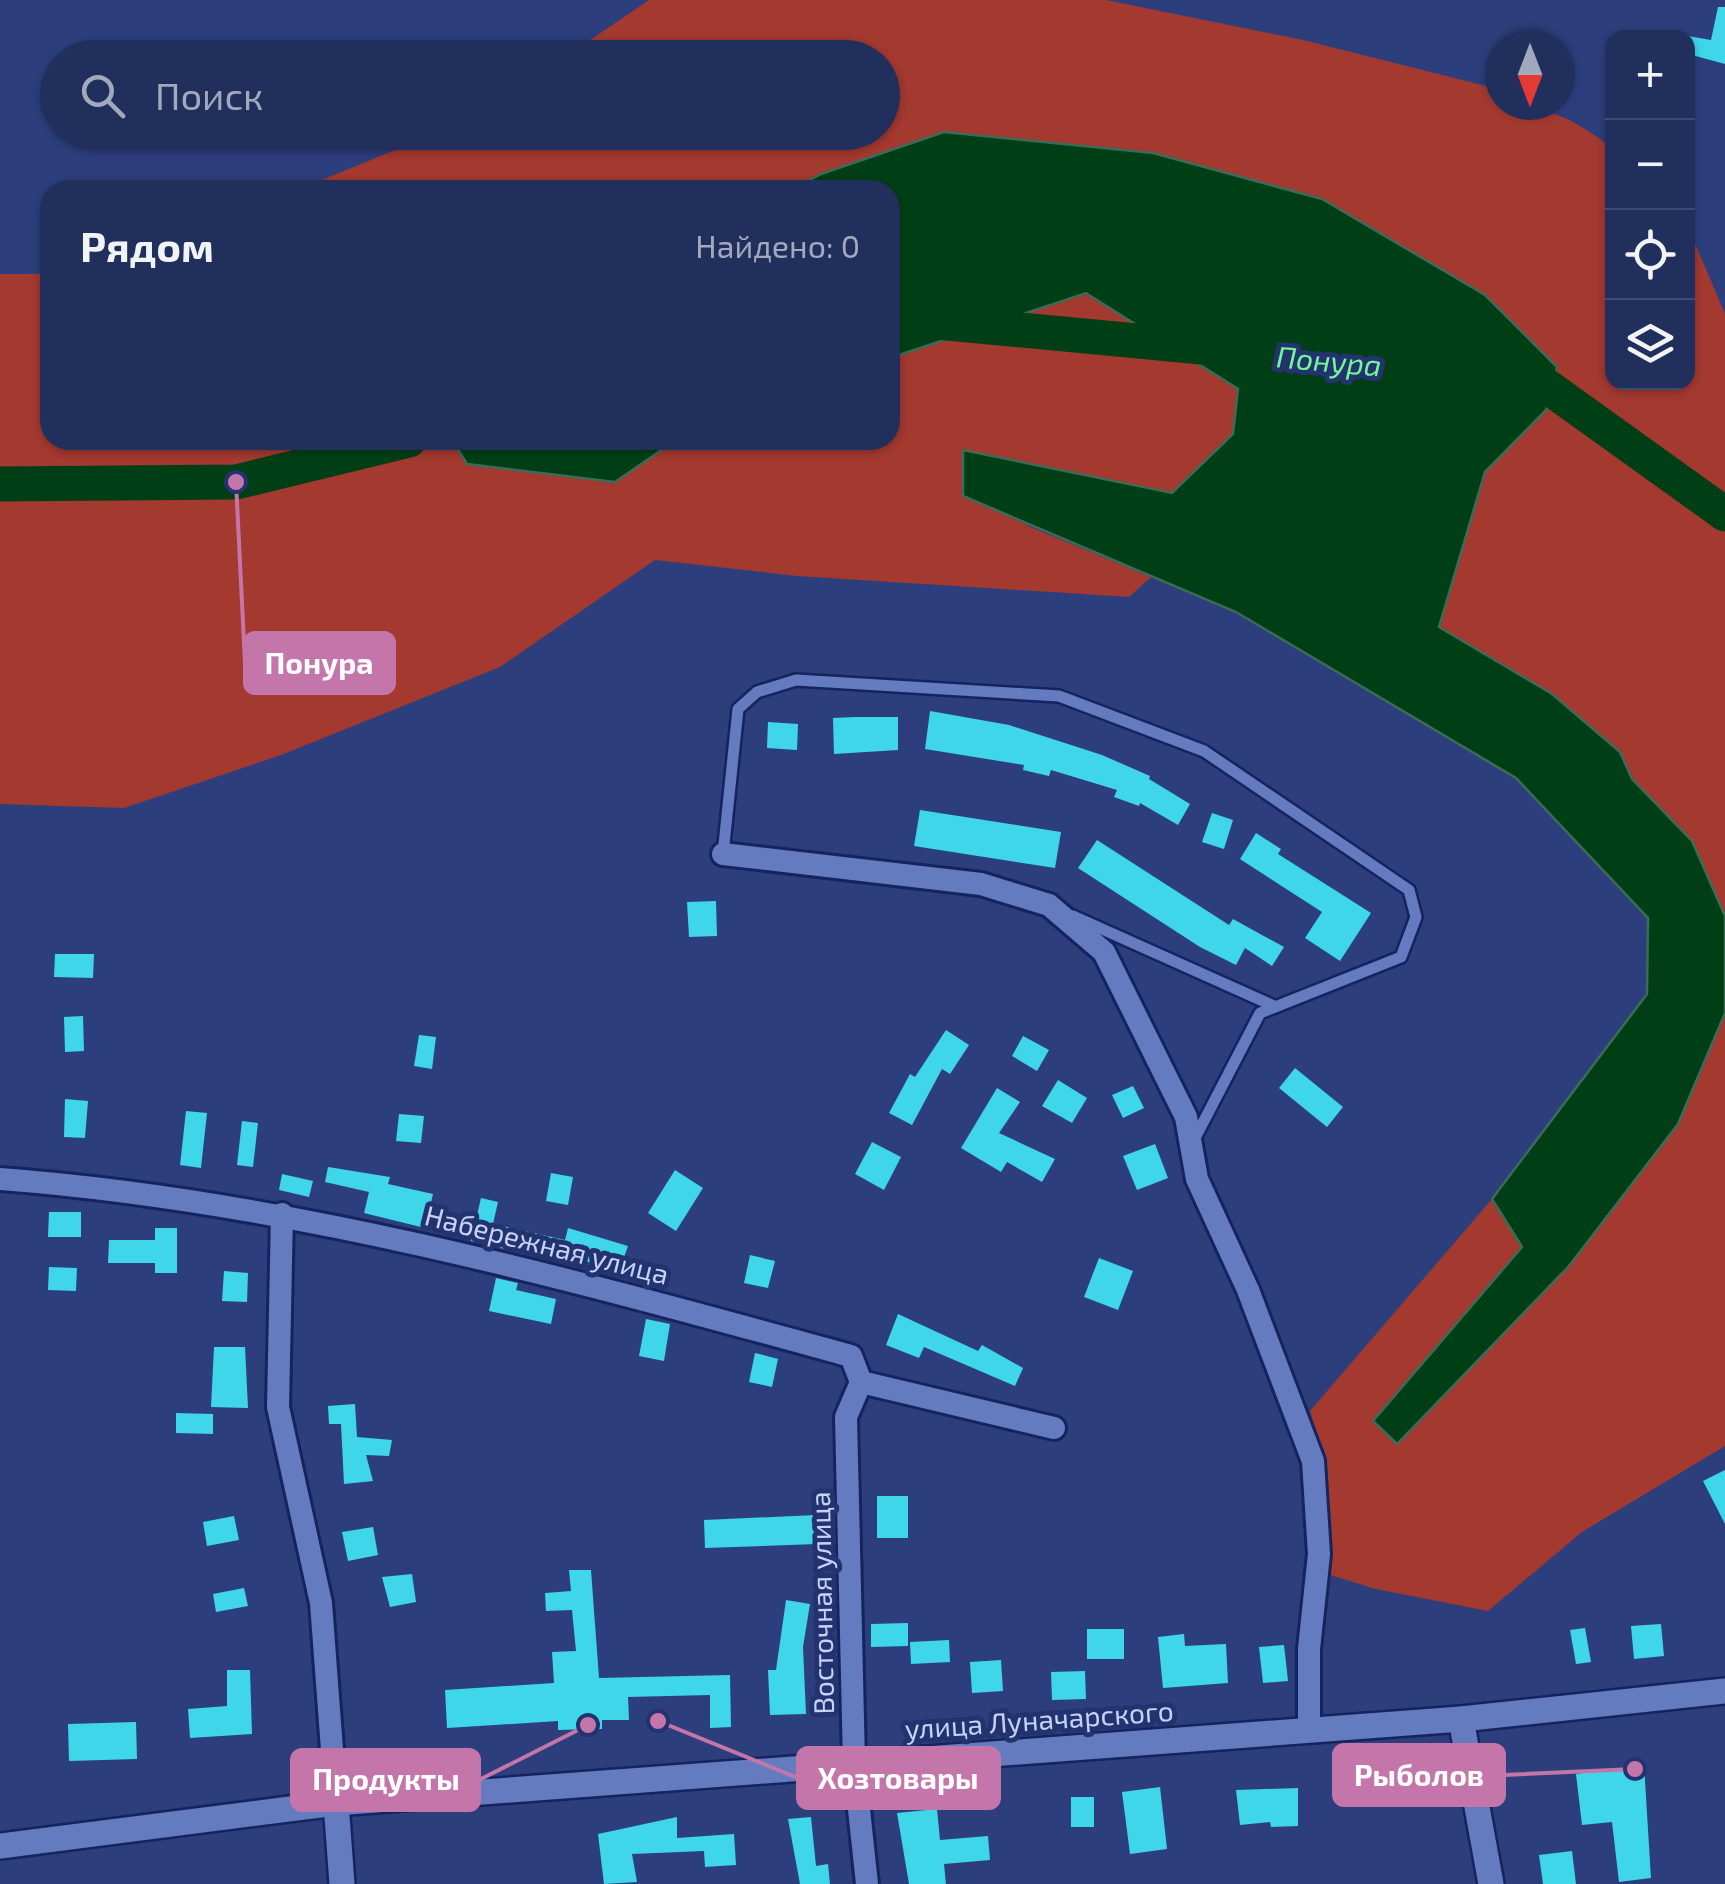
<!DOCTYPE html>
<html lang="ru">
<head>
<meta charset="utf-8">
<style>
	body { margin:0; font-family:"Exo 2",sans-serif; background:#2d3b66; color:#f1f3f6 }
	.controls { position:absolute; right:30px; top:30px; display:grid; overflow:hidden; border-radius:20px; box-shadow:0 2px 8px #0004 }
	.controls button { width:90px; height:90px; display:grid; place-items:center; padding:0; border:0; border-bottom:2px solid #3e4a72; background:#212f5d; color:#f1f3f6; font:50px sans-serif }
	.compass { position:absolute; left:1485px; top:30px; width:90px; height:90px; border-radius:50%; background:#212f5d; box-shadow:0 2px 8px #0004; rotate:180deg }
	.list { margin:0; padding:0; list-style:none }
	h2 { display:flex; justify-content:space-between; align-items:center; height:130px; margin:0; padding:0 40px; font-size:42px }
	h2 small { font-size:32px; font-weight:400; color:#a2a9bc }
	.icon { flex:none; width:55px; height:55px; fill:none; stroke:currentColor; stroke-width:2; stroke-linecap:round; stroke-linejoin:round }
	.map { position:relative; flex:none; width:1725px; height:1884px; overflow:hidden }
	.search { position:absolute; background:#212f5d; box-shadow:0 2px 8px #0004; left:40px; top:40px; width:860px; height:110px; display:flex; align-items:center; gap:25px; box-sizing:border-box; padding:0 35px; border-radius:55px; color:#a2a9bc; font-size:38px }
	.panel { position:absolute; background:#212f5d; box-shadow:0 2px 8px #0004; left:40px; top:180px; width:860px; height:270px; border-radius:30px }
	.map>svg:first-child { display:block }
</style>
</head>
<body>
<div class="map">
<svg width="1725" height="1884" viewBox="0 0 1725 1884">
	<rect width="100%" height="100%" fill="#2c3f7c"/>
	<!-- green -->
	<g fill="#a3392f">
		<path d="M649,0H1106L1303,40L1486,86L1500,91V105C1547,105 1576,120 1612,148V382H1688V227L1725,314V916L1692,841L1632,779L1620,752L1552,694L1439,627L1485,472L1546,410L944,132L821,174L791,190H297L437,133L882,132V58L565,57Z"/>
		<polygon points="0,274 50,274 50,440 452,440 468,464 615,482 676,440 890,440 890,358 1086,292 1239,389 1233,434 1172,493 963,451 1028,526 1151,577 1129,597 797,576 655,560 500,667 281,755 124,808 0,804"/>
		<polygon points="1725,1013 1725,1446 1582,1532 1488,1611 1376,1589 1327,1574 1322,1455 1310,1411 1492,1199 1522,1247 1373,1421 1397,1443 1569,1266 1678,1124"/>
	</g>
	<!-- water -->
	<g fill="#003f15" stroke="#3b6b59" stroke-width="2.5">
		<polygon points="944,132 1153,153 1322,199 1485,295 1557,367 1546,410 1485,472 1439,627 1552,694 1620,752 1632,779 1692,841 1725,916 1725,1013 1678,1124 1569,1266 1397,1444 1373,1421 1522,1247 1492,1199 1647,994 1648,918 1516,778 1236,612 963,496 963,450 1172,493 1233,434 1238,389 1086,293 890,358 890,190 791,190 821,174"/>
		<polygon points="452,440 676,440 615,482 467,464"/>
	</g>
	<g fill="none" stroke-linecap="round" stroke-linejoin="round">
		<!-- river -->
		<g stroke="#003f15" stroke-width="35">
			<polyline points="890,323 904,319 1212,348"/>
			<polyline points="1508,375 1534,377 1725,514"/>
			<polyline points="0,484 236,482 409,440"/>
		</g>
	</g>
	<!-- building -->
	<g fill="#3fd6ea">
		<polygon points="1718,7 1725,7 1725,64 1688,54 1688,36 1711,40"/>
		<polygon points="930,711 1009,725 1102,755 1150,776 1149,779 1190,804 1178,825 1140,803 1139,806 1114,797 1117,790 1051,770 1049,776 1023,770 1024,765 925,749"/>
		<polygon points="855,717 898,717 898,750 834,754 833,718"/>
		<polygon points="768,722 798,724 797,750 767,748"/>
		<polygon points="920,810 1061,832 1055,868 914,846"/>
		<polygon points="1212,813 1233,820 1224,849 1202,842"/>
		<polygon points="1256,833 1281,849 1278,854 1371,913 1340,961 1305,938 1322,912 1240,859"/>
		<polygon points="1097,840 1229,925 1233,919 1284,947 1272,966 1245,948 1236,965 1200,947 1078,868"/>
		<polygon points="716,901 717,936 689,937 687,902"/>
		<polygon points="55,954 94,954 93,978 54,977"/>
		<polygon points="83,1016 84,1051 65,1052 64,1017"/>
		<polygon points="946,1030 969,1045 950,1074 942,1069 912,1125 889,1113 910,1074 915,1077"/>
		<polygon points="419,1035 436,1037 432,1069 414,1066"/>
		<polygon points="1023,1036 1049,1050 1037,1071 1012,1056"/>
		<polygon points="1295,1068 1343,1107 1327,1127 1279,1088"/>
		<polygon points="1058,1080 1087,1098 1072,1123 1042,1106"/>
		<polygon points="1133,1086 1144,1108 1123,1118 1112,1095"/>
		<polygon points="997,1088 1020,1102 999,1133 1055,1159 1042,1182 1007,1162 1001,1172 961,1148"/>
		<polygon points="65,1099 88,1101 85,1138 64,1137"/>
		<polygon points="186,1111 207,1113 201,1168 180,1165"/>
		<polygon points="399,1114 424,1116 421,1143 396,1141"/>
		<polygon points="242,1121 258,1123 253,1167 237,1165"/>
		<polygon points="872,1142 901,1157 884,1190 855,1174"/>
		<polygon points="1155,1144 1168,1178 1137,1190 1123,1156"/>
		<polygon points="328,1167 390,1177 388,1184 433,1194 425,1228 364,1213 369,1192 325,1182"/>
		<polygon points="675,1170 703,1188 676,1231 648,1213"/>
		<polygon points="551,1173 573,1177 568,1205 546,1201"/>
		<polygon points="282,1174 313,1181 309,1197 279,1190"/>
		<polygon points="481,1198 498,1202 493,1224 565,1240 568,1228 628,1246 620,1269 543,1252 542,1258 471,1241"/>
		<polygon points="49,1212 81,1212 81,1237 48,1237"/>
		<polygon points="155,1228 177,1228 177,1273 155,1273 155,1263 108,1263 109,1240 155,1240"/>
		<polygon points="750,1255 775,1261 768,1288 744,1283"/>
		<polygon points="1099,1258 1133,1271 1118,1310 1084,1297"/>
		<polygon points="49,1267 77,1268 76,1291 48,1290"/>
		<polygon points="224,1271 248,1273 247,1302 222,1301"/>
		<polygon points="496,1278 518,1283 516,1290 556,1299 551,1324 489,1311"/>
		<polygon points="898,1314 978,1351 982,1345 1023,1368 1015,1386 924,1347 919,1358 886,1345"/>
		<polygon points="646,1319 670,1324 664,1361 639,1356"/>
		<polygon points="214,1347 245,1347 248,1408 211,1407"/>
		<polygon points="755,1353 778,1359 772,1387 749,1382"/>
		<polygon points="355,1404 357,1437 392,1440 389,1456 366,1455 373,1481 344,1484 341,1424 329,1424 328,1406"/>
		<polygon points="176,1413 213,1414 213,1434 176,1433"/>
		<polygon points="1725,1470 1725,1524 1703,1481"/>
		<rect x="877" y="1496" width="31" height="42"/>
		<polygon points="816,1515 817,1544 705,1548 704,1520"/>
		<polygon points="234,1516 239,1540 207,1546 203,1522"/>
		<polygon points="373,1527 378,1555 348,1561 342,1532"/>
		<polygon points="569,1570 591,1570 599,1678 730,1675 731,1727 710,1728 710,1695 628,1697 629,1720 602,1720 602,1729 558,1730 558,1721 447,1728 445,1690 554,1683 552,1652 576,1651 572,1610 546,1611 545,1593 571,1591"/>
		<polygon points="412,1574 416,1602 390,1607 382,1577"/>
		<polygon points="244,1588 248,1606 216,1612 213,1594"/>
		<polygon points="786,1600 810,1604 803,1647 806,1714 770,1715 768,1670 776,1670"/>
		<polygon points="908,1623 908,1646 871,1647 871,1624"/>
		<polygon points="1661,1624 1664,1656 1634,1659 1631,1626"/>
		<polygon points="1585,1628 1591,1662 1576,1664 1570,1630"/>
		<rect x="1087" y="1629" width="37" height="30"/>
		<polygon points="1184,1634 1185,1646 1226,1644 1228,1683 1163,1688 1158,1637"/>
		<polygon points="949,1640 950,1662 911,1664 910,1642"/>
		<polygon points="1284,1645 1288,1681 1263,1683 1259,1647"/>
		<polygon points="1001,1660 1003,1691 972,1693 970,1662"/>
		<polygon points="227,1670 250,1670 252,1734 190,1738 188,1709 227,1706"/>
		<polygon points="1085,1671 1086,1699 1052,1700 1051,1672"/>
		<polygon points="136,1722 137,1759 69,1761 68,1724"/>
		<polygon points="1644,1765 1651,1878 1619,1882 1612,1822 1582,1825 1576,1774"/>
		<polygon points="1160,1787 1167,1849 1130,1854 1122,1792"/>
		<polygon points="1298,1788 1298,1826 1271,1827 1270,1822 1240,1825 1236,1790"/>
		<rect x="1071" y="1797" width="23" height="30"/>
		<polygon points="937,1809 940,1840 988,1836 990,1860 944,1864 946,1884 909,1884 897,1813"/>
		<polygon points="677,1817 677,1838 734,1834 736,1865 705,1867 704,1851 632,1854 637,1882 604,1884 598,1834"/>
		<polygon points="811,1817 816,1866 828,1864 830,1884 800,1884 788,1819"/>
		<polygon points="1572,1851 1576,1884 1543,1884 1539,1855"/>
	</g>
	<g fill="none" stroke-linecap="round" stroke-linejoin="round">
		<!-- lane casing -->
		<g stroke="#15235e" stroke-width="16">
			<g id="lane">
				<polyline points="723,854 738,709 757,692 796,680 1059,696 1204,751 1409,890 1416,917 1401,957 1260,1013 1193,1142"/>
				<polyline points="1073,916 1274,1006"/>
			</g>
		</g>
		<!-- street casing -->
		<g stroke="#15235e" stroke-width="28">
			<g id="street">
				<polyline points="723,854 981,884 1049,905 1104,952 1186,1117 1197,1179 1248,1290 1313,1461 1319,1554 1309,1649 1309,1730"/>
				<path d="M0,1179C291,1201 570,1279 851,1356L861,1382L1054,1428"/>
				<polyline points="282,1214 278,1407 321,1603 336,1803"/>
				<polyline points="861,1382 846,1417 854,1763 867,1884"/>
			</g>
		</g>
		<!-- secondary casing -->
		<g stroke="#15235e" stroke-width="30">
			<g id="secondary">
				<polyline points="1461,1719 1491,1884"/>
				<polyline points="336,1803 342,1884"/>
				<polyline points="0,1846 336,1803 1461,1719 1725,1691"/>
			</g>
		</g>
		<!-- lane -->
		<use href="#lane" stroke="#647bbf" stroke-width="11"/>
		<!-- street -->
		<use href="#street" stroke="#647bbf" stroke-width="22"/>
		<!-- secondary -->
		<use href="#secondary" stroke="#647bbf" stroke-width="25"/>
	</g>
	<g text-anchor="middle" dominant-baseline="central" stroke-width="10" stroke-linejoin="round" paint-order="stroke">
		<!-- street labels -->
		<g font-size="28" fill="#c5d3f8" stroke="#233370">
			<text transform="translate(547 1244) rotate(14)">Набережная улица</text>
			<text transform="translate(821 1603) rotate(-91)">Восточная улица</text>
			<text transform="translate(1039 1719) rotate(-4)">улица Луначарского</text>
		</g>
		<!-- water labels -->
		<g font-size="30" font-style="italic" fill="#72f890" stroke="#233370">
			<text transform="translate(1329 360) rotate(5)">Понура</text>
		</g>
	</g>
	<!-- callouts -->
	<path fill="none" stroke="#c476aa" stroke-width="4" d="M236 482L245 663M1635 1769L1504 1775M658 1721L798 1778M588 1725L479 1780"/>
	<g fill="#c476aa" stroke="#233370" stroke-width="4">
		<circle cx="236" cy="482" r="10"/>
		<circle cx="1635" cy="1769" r="10"/>
		<circle cx="658" cy="1721" r="10"/>
		<circle cx="588" cy="1725" r="10"/>
	</g>
	<g fill="#c476aa" stroke="#c476aa" stroke-width="4">
		<rect x="245" y="633" width="149" height="60" rx="10"/>
		<rect x="1334" y="1745" width="170" height="60" rx="10"/>
		<rect x="798" y="1748" width="201" height="60" rx="10"/>
		<rect x="292" y="1750" width="187" height="60" rx="10"/>
	</g>
	<g font-size="30" text-anchor="middle" font-weight="bold" fill="#fff">
		<text x="319" y="674">Понура</text>
		<text x="1419" y="1786">Рыболов</text>
		<text x="898" y="1789">Хозтовары</text>
		<text x="386" y="1790">Продукты</text>
	</g>
</svg>
<div class="controls">
<button>+</button>
<button>−</button>
<button><svg class="icon" aria-label="locate" viewBox="0 0 24 24"><circle cx="12" cy="12" r="6"/><path d="M12 2v4M12 18v4M2 12h4M18 12h4"/></svg></button>
<button><svg class="icon" aria-label="layers" viewBox="0 0 24 24"><path d="M12 4l9 5-9 5-9-5zM3 14l9 5 9-5"/></svg></button>
</div>
<svg class="compass" viewBox="-18 -18 36 36"><path d="M0-13l5 13h-10z" fill="#e53935"/><path d="M0 13l5-13h-10z" fill="#a2a9bc"/></svg>
<div class="search"><svg class="icon" aria-label="search" viewBox="0 0 24 24"><circle cx="10" cy="10" r="6"/><path d="M15 15l6 6"/></svg>Поиск</div>
<section class="panel">
<h2>Рядом<small>Найдено: 0</small></h2>
<ul class="list">
</ul>
</section>
</div>
</body>
</html>
